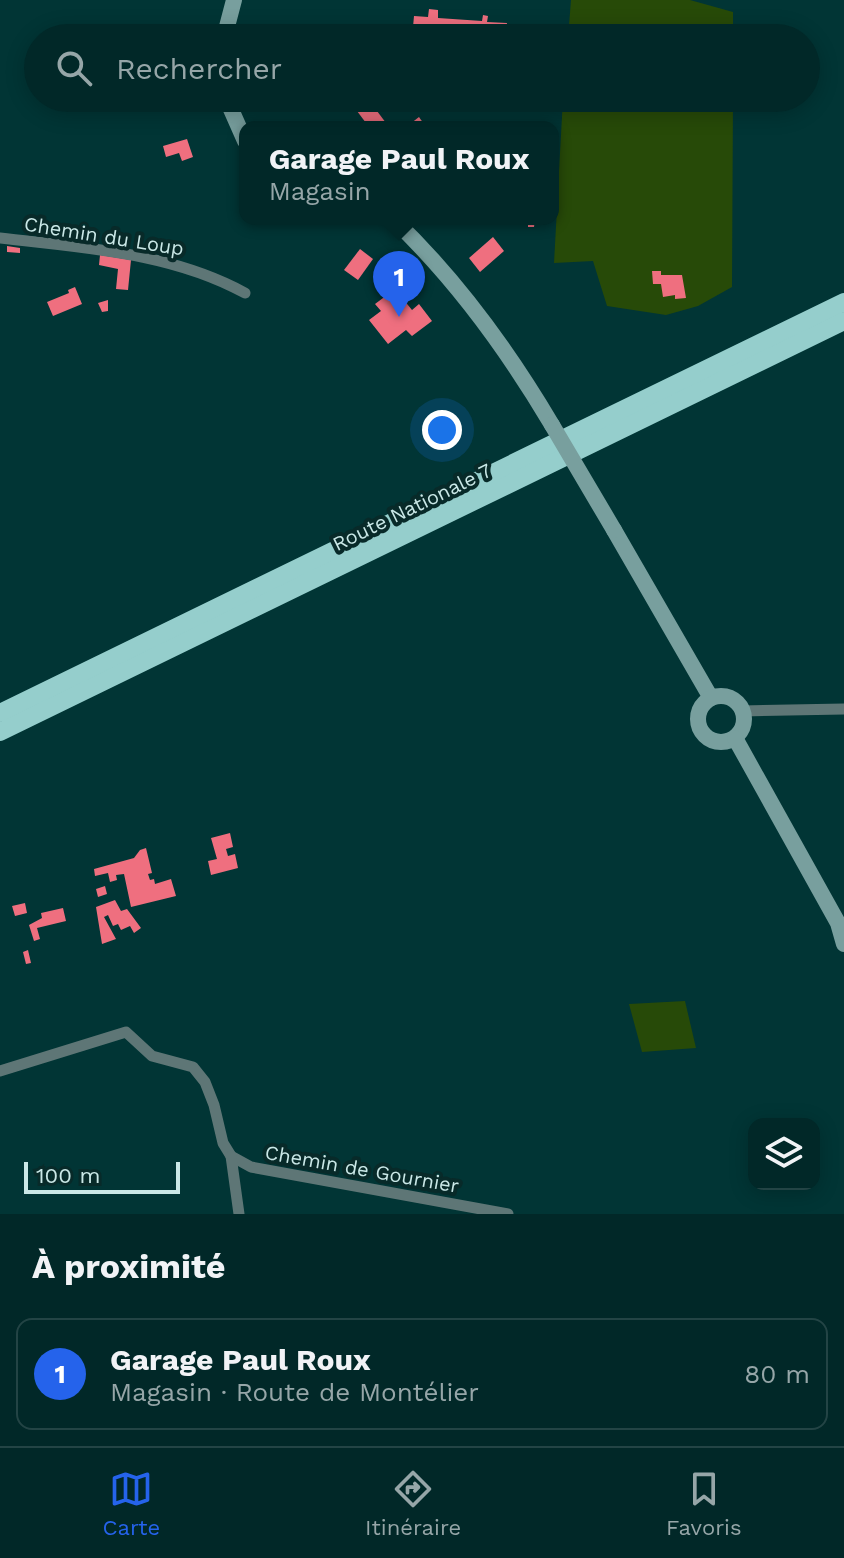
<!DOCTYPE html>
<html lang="fr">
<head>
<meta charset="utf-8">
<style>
	body { margin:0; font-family:"Work Sans",sans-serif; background:#0f3434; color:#f1f3f6 }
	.controls { position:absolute; right:24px; bottom:24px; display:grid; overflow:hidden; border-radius:16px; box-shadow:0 4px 20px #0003 }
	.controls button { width:72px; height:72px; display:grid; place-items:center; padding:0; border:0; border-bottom:2px solid #234445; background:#012828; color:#f1f3f6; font:40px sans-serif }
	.scale { position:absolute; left:24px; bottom:20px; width:156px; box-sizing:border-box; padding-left:8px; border:4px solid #cae8e7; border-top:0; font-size:22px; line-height:28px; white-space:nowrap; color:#cae8e7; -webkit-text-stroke:6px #082a29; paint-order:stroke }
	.you { position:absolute; left:442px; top:430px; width:28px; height:28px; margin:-20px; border:6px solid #fff; border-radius:50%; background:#1a73e8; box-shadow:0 0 0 12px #1a73e833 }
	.badge { display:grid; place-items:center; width:52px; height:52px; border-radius:50%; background:#2563eb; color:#fff; font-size:26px; font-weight:700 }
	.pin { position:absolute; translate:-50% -66px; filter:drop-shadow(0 2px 4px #0008) }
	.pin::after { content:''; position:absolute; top:42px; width:28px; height:24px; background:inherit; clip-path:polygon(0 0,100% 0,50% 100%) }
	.popup { position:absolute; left:239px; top:121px; width:320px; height:104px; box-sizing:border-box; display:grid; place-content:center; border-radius:16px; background:#012828; filter:drop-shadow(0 2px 6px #0005); font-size:26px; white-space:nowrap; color:#96a6a8 }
	.popup b { font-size:30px; color:#f1f3f6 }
	.popup::after { content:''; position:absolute; left:50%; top:100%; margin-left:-16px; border:16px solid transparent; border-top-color:#012828 }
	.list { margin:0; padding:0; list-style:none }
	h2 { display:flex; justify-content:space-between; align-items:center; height:104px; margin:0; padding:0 32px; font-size:34px }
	h2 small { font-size:26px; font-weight:400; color:#96a6a8 }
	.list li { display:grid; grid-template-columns:52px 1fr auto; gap:24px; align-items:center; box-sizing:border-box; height:112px; margin:0 16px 16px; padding:0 16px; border:2px solid #234445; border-radius:16px }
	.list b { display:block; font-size:30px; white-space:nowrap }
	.list p { margin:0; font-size:26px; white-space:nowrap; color:#96a6a8 }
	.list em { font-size:26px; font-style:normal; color:#96a6a8 }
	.icon { flex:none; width:44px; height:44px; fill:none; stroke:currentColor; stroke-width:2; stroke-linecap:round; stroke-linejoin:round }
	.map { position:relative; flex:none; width:844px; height:1214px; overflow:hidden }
	.search { position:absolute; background:#012828; box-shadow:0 4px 20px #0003; left:24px; right:24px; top:24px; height:88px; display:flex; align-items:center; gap:20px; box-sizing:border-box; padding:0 28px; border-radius:44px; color:#96a6a8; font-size:30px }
	.sheet { height:232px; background:#012828 }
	nav { display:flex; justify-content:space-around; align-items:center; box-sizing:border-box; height:112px; border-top:2px solid #234445; background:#012828; font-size:22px; color:#96a6a8 }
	nav a { display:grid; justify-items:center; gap:4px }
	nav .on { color:#2563eb }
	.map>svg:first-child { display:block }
</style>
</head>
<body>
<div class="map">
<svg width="844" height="1214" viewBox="0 0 844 1214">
	<rect width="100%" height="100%" fill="#013535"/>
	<!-- green -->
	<g fill="#274a08">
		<polygon points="571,0 690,0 733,12 733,38 568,38"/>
		<polygon points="563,98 733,98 732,287 698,306 666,315 607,306 593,261 554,263"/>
		<polygon points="685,1001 696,1048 642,1052 629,1004"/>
	</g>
	<!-- building -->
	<g fill="#ef6f7f">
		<polygon points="429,9 438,10 438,18 482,21 483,15 488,16 487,22 507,23 505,38 412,38 414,16 428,17"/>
		<polygon points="357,98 399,98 381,110 377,105 374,107 389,127 369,127 351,103"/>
		<polygon points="419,117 426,127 406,127"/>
		<polygon points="187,139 193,157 182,161 179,153 166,157 163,146"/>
		<polygon points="503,219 535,219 534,227 528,227 528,223 503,221"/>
		<polygon points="493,237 504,251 480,272 469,258"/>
		<polygon points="7,246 20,248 20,253 7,252"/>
		<polygon points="360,249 373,259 358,280 344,270"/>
		<polygon points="100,255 131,260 128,290 116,289 118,269 99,265"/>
		<polygon points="652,271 661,271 661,275 682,275 686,298 675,299 675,295 663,297 661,284 653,284"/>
		<polygon points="75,287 82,304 53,316 47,302 69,293 68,290"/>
		<polygon points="395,289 412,310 419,304 432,321 412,336 406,330 388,344 369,320 381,311 375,304"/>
		<polygon points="108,300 108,311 102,312 98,303"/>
		<polygon points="230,833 233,847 226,849 228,856 235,854 238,868 211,875 208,861 217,859 211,838"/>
		<polygon points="146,848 152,873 148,874 150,880 154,879 155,884 171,879 176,896 131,907 124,874 116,875 117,880 110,882 108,873 95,876 94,869 134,858 140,850"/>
		<polygon points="105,886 107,894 98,897 96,889"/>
		<polygon points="115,900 121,911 127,909 141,928 134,933 130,926 121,930 118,924 113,926 108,915 104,917 116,939 102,944 96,907"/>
		<polygon points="25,903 27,913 15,916 12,906"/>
		<polygon points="63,908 66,921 37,928 40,939 34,941 29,925 42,918 41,913"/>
		<polygon points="28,950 31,963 26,964 23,952"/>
	</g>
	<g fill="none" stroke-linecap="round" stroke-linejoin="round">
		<!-- minor -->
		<g stroke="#5e7676" stroke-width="11">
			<path d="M0,238C83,248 170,252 245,293"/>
			<polyline points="742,711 844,709"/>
			<polyline points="0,1071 126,1032 152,1056 193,1067 205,1082 214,1105 223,1143 231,1156 251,1167 508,1214"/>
			<polyline points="231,1156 239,1214"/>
		</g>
		<!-- secondary -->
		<g stroke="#789f9e" stroke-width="16">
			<polyline points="224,38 234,0"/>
			<polyline points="226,98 245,141"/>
			<path d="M393,219C457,280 507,349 552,425"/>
			<polyline points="614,530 711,698"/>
			<circle cx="721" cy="719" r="23"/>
			<polyline points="735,738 838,923 844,944"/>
		</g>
		<!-- trunk -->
		<g stroke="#95cecc" stroke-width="18">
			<polyline points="0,713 844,302"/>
			<polyline points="0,732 844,321"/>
		</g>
		<!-- secondary-bridge -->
		<polyline stroke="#789f9e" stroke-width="16" points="552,425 614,530"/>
	</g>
	<g text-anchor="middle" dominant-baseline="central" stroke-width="8" stroke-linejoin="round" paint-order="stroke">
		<!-- street labels -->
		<g font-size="20" fill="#cae8e7" stroke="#082a29">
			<text transform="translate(104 236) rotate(9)">Chemin du Loup</text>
			<text transform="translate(412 507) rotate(-26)">Route Nationale 7</text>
			<text transform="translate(362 1169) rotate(10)">Chemin de Gournier</text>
		</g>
	</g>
</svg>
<div class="controls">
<button><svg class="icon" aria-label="layers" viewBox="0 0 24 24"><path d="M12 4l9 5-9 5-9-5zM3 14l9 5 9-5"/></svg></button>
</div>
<div class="scale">100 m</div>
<div class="you"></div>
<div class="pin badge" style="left:399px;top:317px">1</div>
<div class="popup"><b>Garage Paul Roux</b>Magasin</div>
<div class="search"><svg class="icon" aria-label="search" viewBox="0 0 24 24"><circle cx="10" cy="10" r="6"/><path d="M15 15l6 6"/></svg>Rechercher</div>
</div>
<section class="sheet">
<h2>À proximité<small></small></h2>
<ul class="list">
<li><span class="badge">1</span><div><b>Garage Paul Roux</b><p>Magasin · Route de Montélier</p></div><em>80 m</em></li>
</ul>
</section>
<nav>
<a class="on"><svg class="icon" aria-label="map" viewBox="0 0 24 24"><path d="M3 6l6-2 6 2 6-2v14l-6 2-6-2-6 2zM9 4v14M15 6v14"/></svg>Carte</a>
<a><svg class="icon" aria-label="directions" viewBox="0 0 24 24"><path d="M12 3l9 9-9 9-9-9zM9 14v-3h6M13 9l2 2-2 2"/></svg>Itinéraire</a>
<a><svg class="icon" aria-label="saved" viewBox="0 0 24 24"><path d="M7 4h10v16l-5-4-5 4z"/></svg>Favoris</a>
</nav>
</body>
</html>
